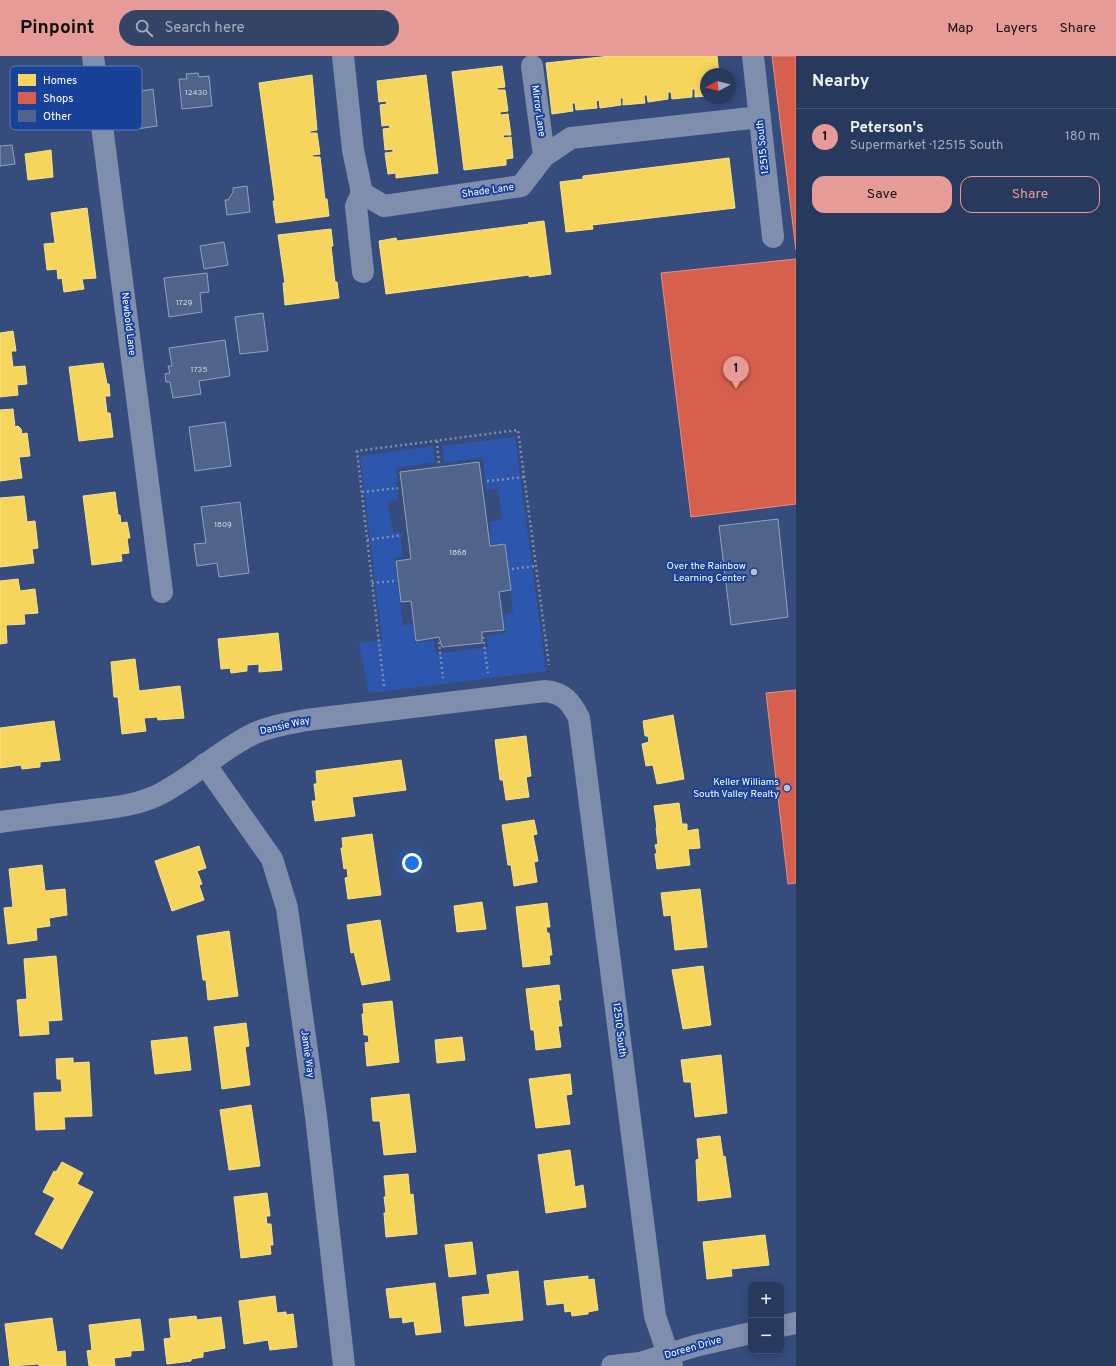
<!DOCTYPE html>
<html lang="en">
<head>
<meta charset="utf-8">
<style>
	body { margin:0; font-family:Overpass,sans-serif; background:#344467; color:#f1f3f6 }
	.controls { position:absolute; right:12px; bottom:12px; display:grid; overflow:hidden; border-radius:8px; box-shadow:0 2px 10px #0003 }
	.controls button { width:36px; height:36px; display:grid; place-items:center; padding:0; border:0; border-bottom:1px solid #445373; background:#28395e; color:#f1f3f6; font:20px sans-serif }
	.compass { position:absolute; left:700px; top:12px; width:36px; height:36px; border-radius:50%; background:#28395e; box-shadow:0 2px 10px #0003; rotate:263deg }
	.you { position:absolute; left:412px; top:807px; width:14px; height:14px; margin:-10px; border:3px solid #fff; border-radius:50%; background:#1a73e8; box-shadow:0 0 0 6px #1a73e833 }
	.badge { display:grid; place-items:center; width:26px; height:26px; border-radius:50%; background:#e69b98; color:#111; font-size:13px; font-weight:700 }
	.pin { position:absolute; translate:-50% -33px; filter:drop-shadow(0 1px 2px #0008) }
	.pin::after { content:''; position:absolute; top:21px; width:14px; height:12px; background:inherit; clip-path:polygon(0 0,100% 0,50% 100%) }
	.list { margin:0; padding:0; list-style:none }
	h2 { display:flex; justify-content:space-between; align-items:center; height:52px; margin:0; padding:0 16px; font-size:17px }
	h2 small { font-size:13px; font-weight:400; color:#a5acbc }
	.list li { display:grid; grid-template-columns:26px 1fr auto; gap:12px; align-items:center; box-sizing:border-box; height:56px; padding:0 16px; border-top:1px solid #445373 }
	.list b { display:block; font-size:15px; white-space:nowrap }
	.list p { margin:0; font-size:13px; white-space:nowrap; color:#a5acbc }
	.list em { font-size:13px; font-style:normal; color:#a5acbc }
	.actions { display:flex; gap:8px; padding:12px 16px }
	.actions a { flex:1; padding:9px 0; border:1px solid #e69b98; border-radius:12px; text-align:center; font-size:14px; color:#e69b98 }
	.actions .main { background:#e69b98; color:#111 }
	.icon { flex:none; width:22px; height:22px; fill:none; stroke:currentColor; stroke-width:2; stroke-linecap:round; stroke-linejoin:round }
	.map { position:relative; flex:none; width:796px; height:1310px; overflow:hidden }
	header { display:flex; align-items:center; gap:24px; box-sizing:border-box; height:56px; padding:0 20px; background:#e69b98; color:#111 }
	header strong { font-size:19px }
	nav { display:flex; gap:22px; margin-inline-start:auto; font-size:14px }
	.search { width:280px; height:36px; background:#344467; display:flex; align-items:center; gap:10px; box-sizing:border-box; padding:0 14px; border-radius:22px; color:#a5acbc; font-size:15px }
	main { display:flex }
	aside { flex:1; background:#28395e }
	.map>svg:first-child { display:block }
</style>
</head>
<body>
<header>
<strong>Pinpoint</strong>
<div class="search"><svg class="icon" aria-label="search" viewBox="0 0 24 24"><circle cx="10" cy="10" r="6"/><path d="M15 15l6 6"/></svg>Search here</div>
<nav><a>Map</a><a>Layers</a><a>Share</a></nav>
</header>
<main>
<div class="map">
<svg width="796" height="1310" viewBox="0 0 796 1310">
	<rect width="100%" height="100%" fill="#354c7d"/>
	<!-- green -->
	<polygon fill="#2d57af" points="515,381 546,615 369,637 359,587 382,584 360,400 433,390 435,406 396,412 398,443 388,446 393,477 400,476 403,501 394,502 403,569 413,569 415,587 434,584 435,598 488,591 487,580 506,577 504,558 513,556 506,487 491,488 490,466 502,464 498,432 486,434 483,401 444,407 442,390"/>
	<!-- homes -->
	<g fill="#f6d55c" stroke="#f9e28d">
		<polygon points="610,0 717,0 719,18 706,18 706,40 695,41 695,33 692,33 692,41 672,43 671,36 668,36 668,43 648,46 647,39 644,39 645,47 623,49 623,42 620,42 621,49 600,52 599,44 596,45 597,52 576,54 575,47 572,47 573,55 552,58 546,7"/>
		<polygon points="502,10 505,31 497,32 497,34 505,34 508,55 500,56 500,59 508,58 511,79 503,79 504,82 511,81 513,102 506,103 506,109 464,114 452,16"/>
		<polygon points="312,19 317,74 310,75 310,77 317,77 320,98 312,99 313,101 320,101 325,143 327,143 329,160 276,167 273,145 275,145 259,27"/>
		<polygon points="426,19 438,117 396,122 396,117 388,118 385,97 393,96 393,93 385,94 383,73 390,72 389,69 382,70 380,49 387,48 386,45 379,46 377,25"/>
		<polygon points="51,94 53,121 28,124 25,98"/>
		<polygon points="729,102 735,152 592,169 593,173 566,176 560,126 583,123 583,120"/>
		<polygon points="87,152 96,222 82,223 84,233 64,236 62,222 58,223 57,213 47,214 44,188 55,187 51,157"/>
		<polygon points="544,165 551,218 529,221 529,219 386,238 379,185 396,182 397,185 529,168 528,167"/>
		<polygon points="331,173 333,190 331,190 335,226 337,226 339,242 285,249 283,227 285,227 278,179"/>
		<polygon points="13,275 16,295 11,295 13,311 25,310 27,328 17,329 18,339 0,341 0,277"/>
		<polygon points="103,307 107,328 109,328 110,340 105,340 107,357 110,357 113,381 79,385 69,311"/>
		<polygon points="13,353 15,371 18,370 21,373 22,378 27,377 30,400 19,401 22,422 0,425 0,354"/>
		<polygon points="115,436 118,459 120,459 121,467 127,466 130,482 127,482 129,497 121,498 122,505 92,509 83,440"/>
		<polygon points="24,440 27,466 35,465 38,492 32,493 34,507 0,511 0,442"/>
		<polygon points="18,523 20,535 35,533 38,557 24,558 25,568 6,569 7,587 0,588 0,525"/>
		<polygon points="278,577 282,614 259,616 259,608 247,609 247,615 231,617 230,612 221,613 218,583"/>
		<polygon points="135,603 139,635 180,630 184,662 158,664 157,661 144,662 146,675 122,678 118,641 114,641 111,606"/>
		<polygon points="673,659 684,723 657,728 653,709 646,710 642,688 649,686 648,680 645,680 643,665"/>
		<polygon points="54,665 60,704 40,706 40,711 22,713 21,709 0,712 0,672"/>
		<polygon points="526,680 531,720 526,721 529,741 506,744 503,724 500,724 495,684"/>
		<polygon points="401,704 406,734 352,741 355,760 315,765 312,745 316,745 314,728 317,728 316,715"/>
		<polygon points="679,747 682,768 687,768 687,775 698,773 700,792 688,793 690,809 657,813 655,798 657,797 655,789 658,788 656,772 657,772 654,750"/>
		<polygon points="534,764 537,778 533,779 538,805 534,806 537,826 514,830 511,809 508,809 502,769"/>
		<polygon points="372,778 381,839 348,843 345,822 348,821 347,812 344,813 341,792 343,792 342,782"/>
		<polygon points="199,790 206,812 197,815 202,828 199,829 204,844 172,855 155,805"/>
		<polygon points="42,809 45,835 65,833 67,859 49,862 50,870 36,872 37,884 8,888 4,852 13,851 9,813"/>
		<polygon points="700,833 707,891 675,894 671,859 664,860 661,837"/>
		<polygon points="482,846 486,873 457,876 454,850"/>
		<polygon points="547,847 550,871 546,871 547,877 549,877 552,899 549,899 550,908 523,911 516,851"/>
		<polygon points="380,864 390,924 362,929 354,896 351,897 347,869"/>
		<polygon points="229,875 238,940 208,944 206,924 203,924 197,880"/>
		<polygon points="56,900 62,964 48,965 49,978 20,980 17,944 27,943 24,903"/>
		<polygon points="703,910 711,969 683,973 672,914"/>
		<polygon points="559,929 561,944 558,944 562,970 558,970 561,991 536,994 534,974 531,974 526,933"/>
		<polygon points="392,945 399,1006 367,1010 365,987 369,986 368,979 364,979 362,958 364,958 363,948"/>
		<polygon points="246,967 249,990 245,991 250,1029 222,1033 214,971"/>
		<polygon points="187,981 191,1014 155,1018 151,985"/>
		<polygon points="462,981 465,1004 437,1007 435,984"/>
		<polygon points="721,999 727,1057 695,1061 691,1026 684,1026 681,1004"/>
		<polygon points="73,1002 73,1007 89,1006 92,1060 64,1061 65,1073 36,1074 34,1037 62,1036 61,1023 57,1023 56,1003"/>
		<polygon points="570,1018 572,1038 566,1039 570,1068 536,1072 529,1023"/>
		<polygon points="409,1038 416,1096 384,1099 380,1065 373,1065 371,1042"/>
		<polygon points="251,1049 260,1110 229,1114 220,1054"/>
		<polygon points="720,1080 723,1101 725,1100 731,1141 698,1145 696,1104 699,1103 697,1083"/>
		<polygon points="570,1094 575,1131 583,1129 586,1151 546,1157 538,1099"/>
		<polygon points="62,1106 83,1117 77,1128 93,1136 62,1193 35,1178 55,1142 43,1136 54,1115 56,1116"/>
		<polygon points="408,1118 410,1139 413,1138 417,1178 386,1181 384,1157 386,1157 384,1141 386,1141 384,1120"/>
		<polygon points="267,1137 270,1160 266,1160 267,1168 271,1168 273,1189 270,1189 271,1198 241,1202 234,1141"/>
		<polygon points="765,1179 769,1209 731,1213 732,1220 707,1223 703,1186"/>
		<polygon points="472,1186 476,1218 449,1221 445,1189"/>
		<polygon points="518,1215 523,1264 465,1270 462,1241 490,1238 487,1219"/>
		<polygon points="588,1220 588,1224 594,1223 598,1254 588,1256 588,1258 572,1260 571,1255 565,1256 564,1247 547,1249 544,1225"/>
		<polygon points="435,1227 441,1276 416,1279 414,1265 403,1267 402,1261 390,1262 386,1233"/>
		<polygon points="275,1240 277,1257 286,1256 286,1259 293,1258 297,1291 270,1294 268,1284 244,1288 239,1245"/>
		<polygon points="196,1260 197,1264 221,1261 225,1292 203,1296 203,1301 191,1303 191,1305 167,1308 164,1283 171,1282 169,1263"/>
		<polygon points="52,1262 57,1296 65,1295 66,1310 39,1310 39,1308 10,1310 5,1268"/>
		<polygon points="140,1263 144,1294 131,1295 131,1300 114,1302 115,1310 89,1310 87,1295 92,1294 89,1269"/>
	</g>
	<!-- shops -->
	<g fill="#d6604d" stroke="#e29082">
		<polygon points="772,0 796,0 796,194"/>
		<polygon points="796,203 796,448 691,461 661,217"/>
		<polygon points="796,634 796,827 788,828 766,637"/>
	</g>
	<!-- building -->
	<g fill="#50638a" stroke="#94a1bc">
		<polygon points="198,17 199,21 209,20 212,50 182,53 179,23 187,23 186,18"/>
		<polygon points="136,32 136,36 153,33 157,70 137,73 135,61 121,63 117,38 127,37 127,33"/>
		<polygon points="12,89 15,108 0,110 0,90"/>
		<polygon points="247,130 250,156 227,159 225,144 228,144 233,136 233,132"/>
		<polygon points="224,186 228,209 204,213 200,190"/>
		<polygon points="207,217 209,236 200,237 202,256 169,261 164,222"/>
		<polygon points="263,257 268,295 240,298 235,261"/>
		<polygon points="225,284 230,320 199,325 201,338 173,342 170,326 166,326 165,318 170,317 168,310 172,310 169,292"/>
		<polygon points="225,366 231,410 195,415 189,371"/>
		<polygon points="479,406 490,490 505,488 511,534 499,536 504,574 482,576 482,587 442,591 439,581 416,585 411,545 401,546 396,505 411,503 400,416"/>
		<polygon points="240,446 249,517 219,521 217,507 197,510 194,488 206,487 201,451"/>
		<polygon points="778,463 788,561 731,569 719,470"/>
	</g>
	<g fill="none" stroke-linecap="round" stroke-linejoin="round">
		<!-- path -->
		<g stroke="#808eae" stroke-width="2.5" stroke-dasharray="2 3" stroke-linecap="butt">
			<polyline points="437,385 439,409"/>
			<polyline points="487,425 524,421"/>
			<polyline points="362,436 398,432"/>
			<polyline points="367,484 402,479"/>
			<polyline points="512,513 536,510"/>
			<polyline points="372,527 394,525"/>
			<polyline points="483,581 488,617"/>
			<polyline points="439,586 443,622"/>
			<polyline points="384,630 357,395 518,374 549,609"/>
		</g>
		<!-- street -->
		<g stroke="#808eae" stroke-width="22">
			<polyline points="93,0 162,536"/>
			<polyline points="343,0 353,94 362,137 384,150 521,130 544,100 571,82 760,61"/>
			<polyline points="753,0 773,181"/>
			<polyline points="532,10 544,100"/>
			<polyline points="362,137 356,150 363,216"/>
			<polyline points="205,708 272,803 287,852 316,1060 344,1310"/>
			<path d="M0,766C28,762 56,759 85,755C108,752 134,750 156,740C190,724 217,696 251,679C268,670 288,668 306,664L545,635C564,637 571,646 579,662L655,1260L672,1310"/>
			<polyline points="781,1270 796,1267"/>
			<polyline points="612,1310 640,1307 695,1290 751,1277"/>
		</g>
	</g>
	<!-- markers -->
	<g fill="#b8c0d2" stroke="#18419a" stroke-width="1.5">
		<circle cx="754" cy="516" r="4"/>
		<circle cx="787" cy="732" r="4"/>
	</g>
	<g text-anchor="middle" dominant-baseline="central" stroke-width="4" stroke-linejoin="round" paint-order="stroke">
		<!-- number labels -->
		<g font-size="8" fill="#d3d8e2">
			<text x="196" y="37">12430</text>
			<text x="184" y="247">1729</text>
			<text x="199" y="314">1735</text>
			<text x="223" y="469">1809</text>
			<text x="458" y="497">1868</text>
		</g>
		<!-- street labels -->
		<g font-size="10" fill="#fff" stroke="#18419a">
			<text transform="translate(538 55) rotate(82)">Mirror Lane</text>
			<text transform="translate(763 91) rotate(-96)">12515 South</text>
			<text transform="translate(488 135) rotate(-8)">Shade Lane</text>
			<text transform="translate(128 268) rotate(83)">Newbold Lane</text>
			<text transform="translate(285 670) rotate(-13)">Dansie Way</text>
			<text transform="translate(619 974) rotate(83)">12510 South</text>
			<text transform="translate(307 998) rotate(82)">Jamie Way</text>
			<text transform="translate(693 1292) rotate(-16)">Doreen Drive</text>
		</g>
		<!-- poi labels -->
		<g font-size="10" fill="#fff" stroke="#18419a" text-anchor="end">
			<text x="746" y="510">Over the Rainbow<tspan x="746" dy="12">Learning Center</tspan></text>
			<text x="779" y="726">Keller Williams<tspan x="779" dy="12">South Valley Realty</tspan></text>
		</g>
	</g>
	<!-- legend -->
	<rect x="10" y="10" width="132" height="64" rx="6" fill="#18419a" stroke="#5d7ab8" stroke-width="1"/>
	<rect x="18" y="18" width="18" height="12" fill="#f6d55c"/>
	<rect x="18" y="36" width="18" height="12" fill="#d6604d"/>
	<rect x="18" y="54" width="18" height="12" fill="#50638a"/>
	<g font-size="11" fill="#fff">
		<text x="43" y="28">Homes</text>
		<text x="43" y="46">Shops</text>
		<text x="43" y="64">Other</text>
	</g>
</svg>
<div class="controls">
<button>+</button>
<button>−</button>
</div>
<svg class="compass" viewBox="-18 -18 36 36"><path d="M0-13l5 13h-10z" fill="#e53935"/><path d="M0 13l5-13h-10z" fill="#a5acbc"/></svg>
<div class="you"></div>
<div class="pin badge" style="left:736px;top:333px">1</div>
</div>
<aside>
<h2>Nearby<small></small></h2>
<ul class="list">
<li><span class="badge">1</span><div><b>Peterson's</b><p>Supermarket · 12515 South</p></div><em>180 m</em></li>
</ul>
<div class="actions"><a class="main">Save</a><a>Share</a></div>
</aside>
</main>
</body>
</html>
